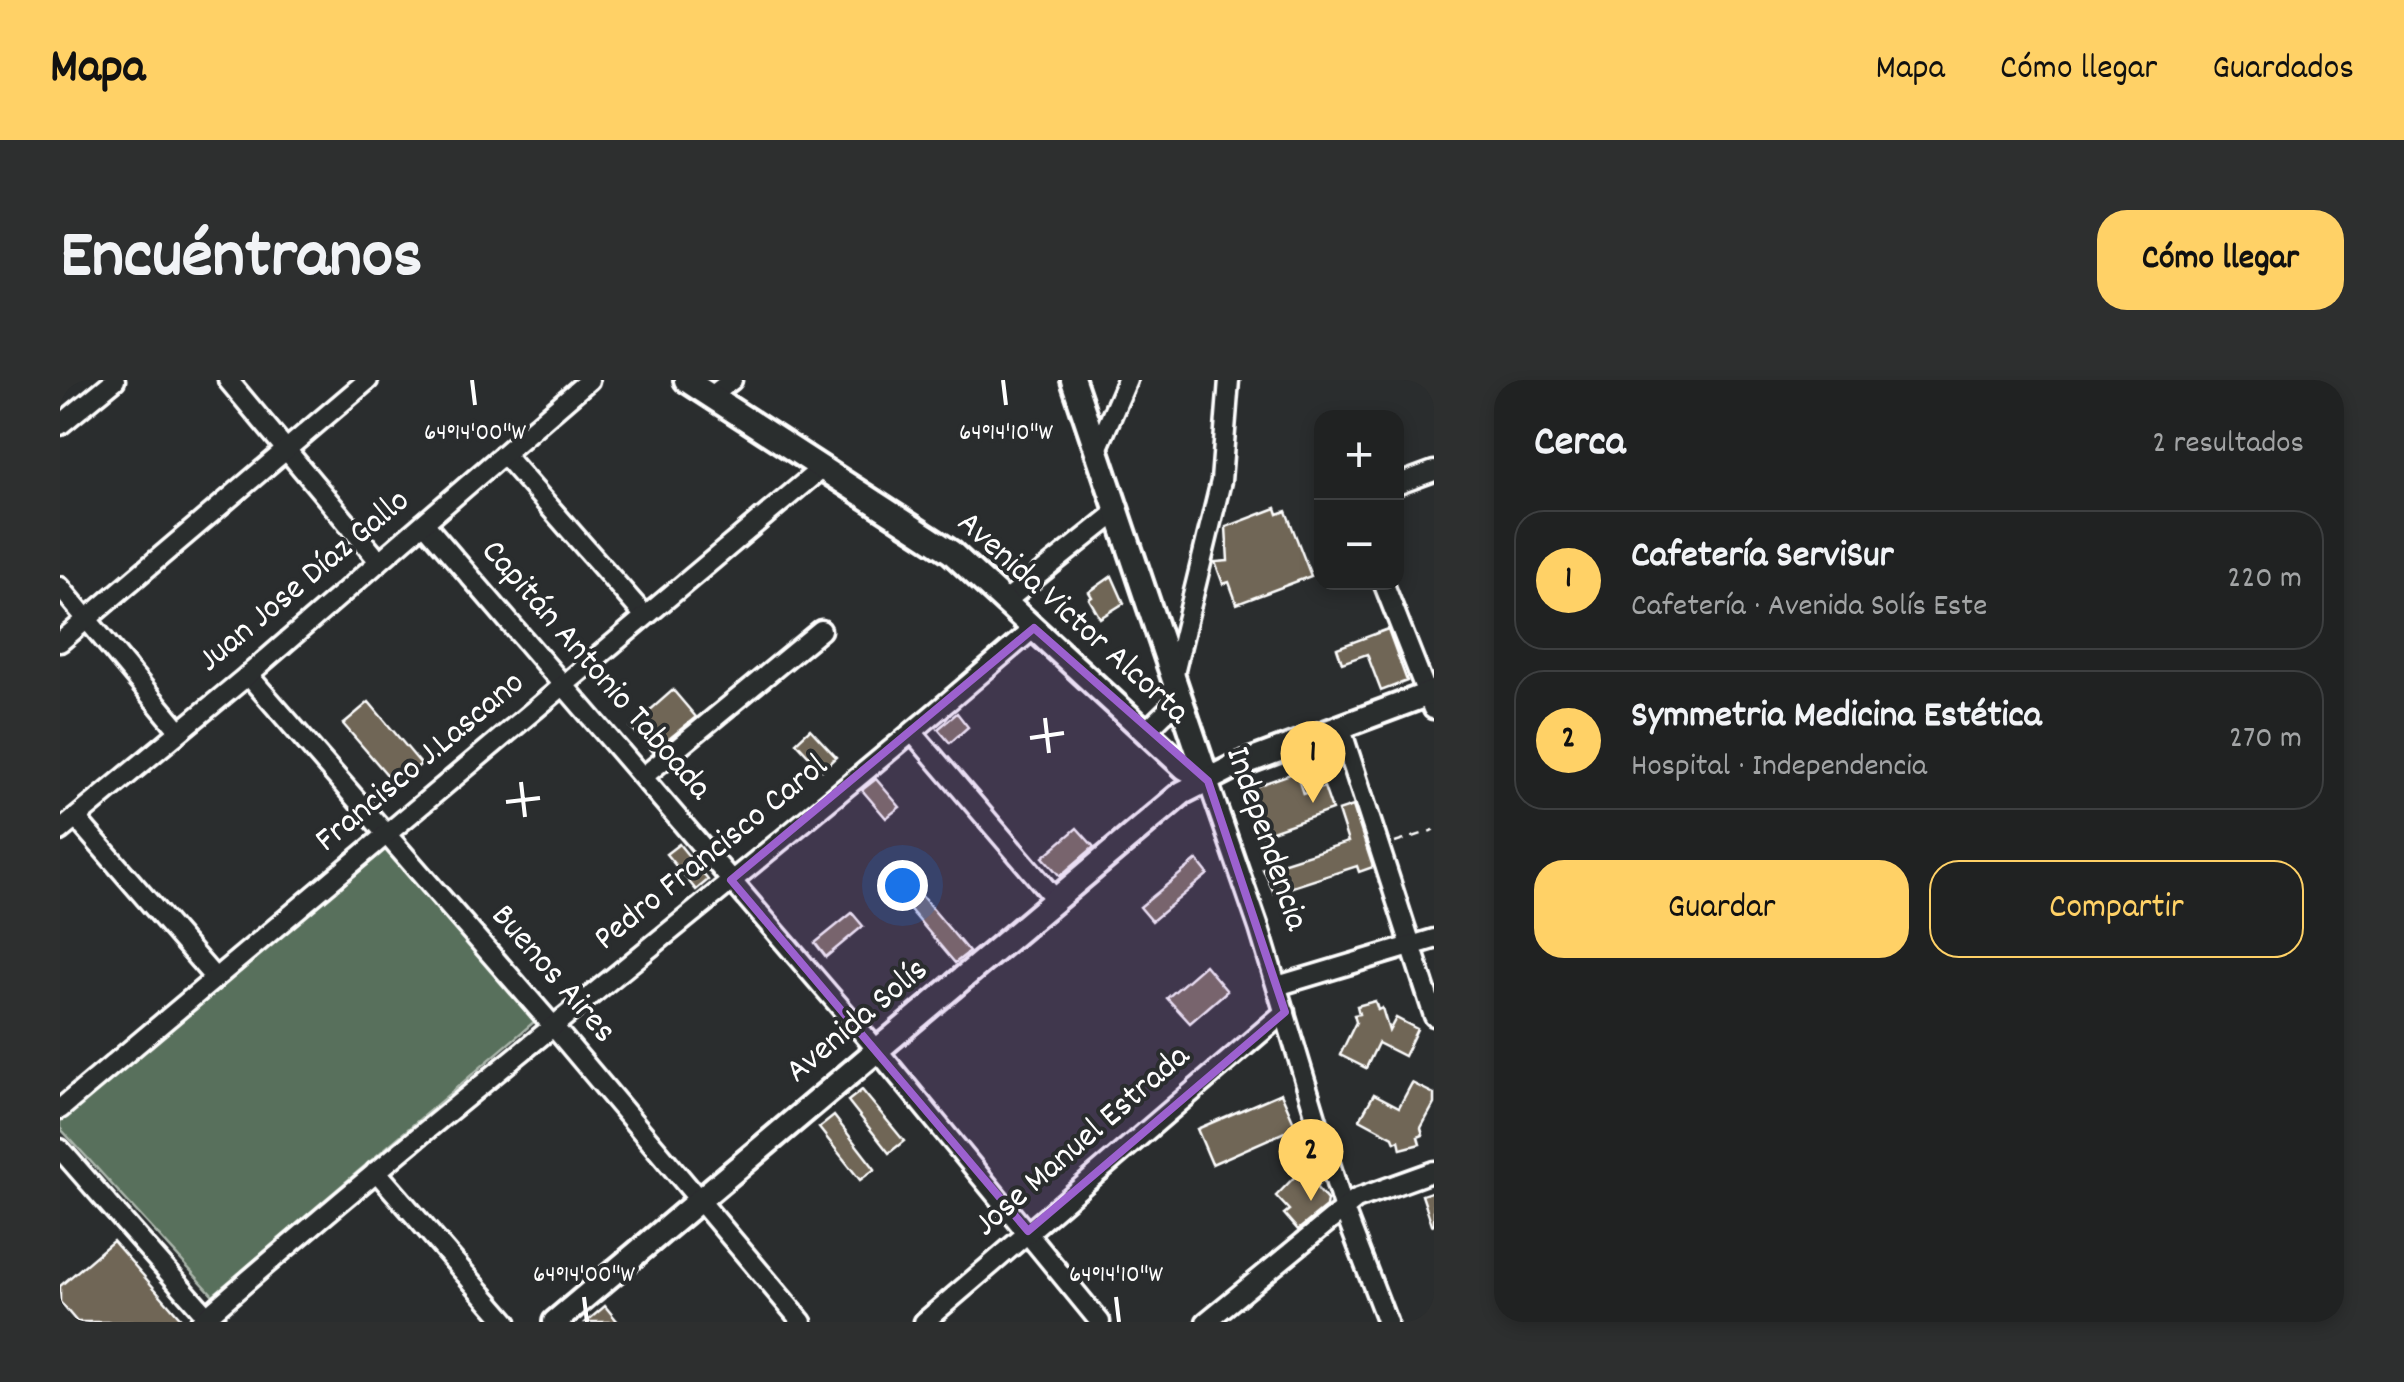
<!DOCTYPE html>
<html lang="es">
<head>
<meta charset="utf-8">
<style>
	body { margin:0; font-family:Dekko,sans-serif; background:#2d2f2f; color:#f1f3f6 }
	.controls { position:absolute; right:30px; top:30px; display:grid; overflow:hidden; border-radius:20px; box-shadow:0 5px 15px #0003 }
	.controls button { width:90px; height:90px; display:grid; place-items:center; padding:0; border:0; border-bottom:2px solid #3d3f40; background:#202222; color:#f1f3f6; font:50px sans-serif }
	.you { position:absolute; left:842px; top:505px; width:35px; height:35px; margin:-25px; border:8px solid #fff; border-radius:50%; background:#1a73e8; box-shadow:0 0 0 15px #1a73e833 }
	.badge { display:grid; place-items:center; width:65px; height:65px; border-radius:50%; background:#ffd166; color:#111; font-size:32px; font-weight:700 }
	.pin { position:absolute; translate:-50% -82px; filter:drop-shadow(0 2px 5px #0008) }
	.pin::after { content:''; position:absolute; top:52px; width:35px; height:30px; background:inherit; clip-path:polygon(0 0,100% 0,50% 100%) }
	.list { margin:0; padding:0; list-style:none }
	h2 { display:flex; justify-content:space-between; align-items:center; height:130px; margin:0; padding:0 40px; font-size:42px }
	h2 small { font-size:32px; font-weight:400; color:#a2a4a5 }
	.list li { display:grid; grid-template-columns:65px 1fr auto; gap:30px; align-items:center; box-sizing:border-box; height:140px; margin:0 20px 20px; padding:0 20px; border:2px solid #3d3f40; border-radius:30px }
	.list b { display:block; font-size:38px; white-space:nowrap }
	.list p { margin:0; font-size:32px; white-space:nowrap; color:#a2a4a5 }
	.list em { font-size:32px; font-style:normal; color:#a2a4a5 }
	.actions { display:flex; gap:20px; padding:30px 40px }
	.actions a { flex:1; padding:22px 0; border:2px solid #ffd166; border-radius:30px; text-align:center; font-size:35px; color:#ffd166 }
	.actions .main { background:#ffd166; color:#111 }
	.map { position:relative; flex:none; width:1374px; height:942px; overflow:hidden; border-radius:30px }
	header { display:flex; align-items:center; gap:60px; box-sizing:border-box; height:140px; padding:0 50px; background:#ffd166; color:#111 }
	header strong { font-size:48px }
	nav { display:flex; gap:55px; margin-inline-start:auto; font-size:35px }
	.intro { display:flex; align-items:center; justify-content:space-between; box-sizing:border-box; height:240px; padding:0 60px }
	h1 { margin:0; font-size:70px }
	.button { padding:25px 45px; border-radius:30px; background:#ffd166; color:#111; font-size:35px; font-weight:700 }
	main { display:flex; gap:60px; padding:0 60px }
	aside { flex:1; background:#202222; border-radius:30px; box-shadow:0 5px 15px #0003 }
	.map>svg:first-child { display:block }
</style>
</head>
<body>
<header>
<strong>Mapa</strong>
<nav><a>Mapa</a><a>Cómo llegar</a><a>Guardados</a></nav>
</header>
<div class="intro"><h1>Encuéntranos</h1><a class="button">Cómo llegar</a></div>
<main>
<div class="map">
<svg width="1374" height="942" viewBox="0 0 1374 942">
	<rect width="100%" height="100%" fill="#2a2d2e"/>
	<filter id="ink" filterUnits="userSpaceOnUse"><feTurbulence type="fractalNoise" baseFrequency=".01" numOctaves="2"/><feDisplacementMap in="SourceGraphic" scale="20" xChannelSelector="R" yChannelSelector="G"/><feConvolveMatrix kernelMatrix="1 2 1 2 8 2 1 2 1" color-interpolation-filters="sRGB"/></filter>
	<g filter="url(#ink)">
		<!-- green -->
		<polygon fill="#596f5b" stroke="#acb7ad" stroke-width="2.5" points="323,467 475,641 153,915 0,748 0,740"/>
		<!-- building -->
		<g fill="#6f6657" stroke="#fff" stroke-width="2.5">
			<polygon points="1216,128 1218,134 1226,131 1251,196 1177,224 1169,202 1163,204 1155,182 1168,181 1166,147"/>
			<polygon points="1052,196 1064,223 1040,238 1029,219 1032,217 1029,212"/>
			<polygon points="1328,249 1347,301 1321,311 1307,274 1282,283 1277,268"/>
			<polygon points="613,310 636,337 593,372 571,347"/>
			<polygon points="309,322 361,384 336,405 283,344"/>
			<polygon points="897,333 908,347 890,363 878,349"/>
			<polygon points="750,349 776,377 762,390 736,362"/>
			<polygon points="1236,392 1243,414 1264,407 1272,430 1198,456 1182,411"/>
			<polygon points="816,399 840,427 826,438 802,410"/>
			<polygon points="1293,426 1313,487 1299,492 1297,486 1214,513 1203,489 1288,462 1278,431"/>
			<polygon points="1017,448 1034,467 1000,496 983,477"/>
			<polygon points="619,464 648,500 636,510 606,474"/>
			<polygon points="1137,480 1148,494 1092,541 1080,527"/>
			<polygon points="855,508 909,572 895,583 841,519"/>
			<polygon points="792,533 803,546 766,577 755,563"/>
			<polygon points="1145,585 1167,611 1130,643 1107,618"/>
			<polygon points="1315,621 1318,630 1322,628 1329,651 1336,638 1357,649 1344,676 1318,663 1306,688 1280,675 1296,642 1294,635 1299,634 1297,626"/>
			<polygon points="1352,703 1374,714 1374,724 1361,748 1363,755 1358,757 1360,764 1341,769 1339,760 1335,762 1333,757 1300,739 1314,714 1339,727"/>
			<polygon points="802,710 844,761 829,773 788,721"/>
			<polygon points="1221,713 1236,747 1152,784 1137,749"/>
			<polygon points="774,736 815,789 800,800 759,748"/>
			<polygon points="1247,784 1254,791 1250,794 1259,804 1256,807 1267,820 1266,827 1238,850 1224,834 1229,830 1216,816"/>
			<polygon points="1374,811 1374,844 1372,845 1362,815"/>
			<polygon points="53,861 124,942 17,942 0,922 0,906"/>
			<polygon points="545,926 558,942 526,942"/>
		</g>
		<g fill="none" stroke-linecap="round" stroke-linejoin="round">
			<!-- minor casing -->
			<g stroke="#fff" stroke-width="25">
				<g id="minor">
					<polyline points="168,0 319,181"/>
					<polyline points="650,17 672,0"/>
					<polyline points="0,45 55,0"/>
					<polyline points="1036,72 1067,0"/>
					<polyline points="445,76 585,236"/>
					<polyline points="1336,105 1374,91"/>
					<polyline points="364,143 818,671 1040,942"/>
					<polyline points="1323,202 1373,329"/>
					<polyline points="0,207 119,350"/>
					<polyline points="946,221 1057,132"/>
					<polyline points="0,262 308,0"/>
					<polyline points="188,295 493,646 742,942"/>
					<polyline points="1113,298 1161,101 1169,0"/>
					<polyline points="1280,346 1374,636"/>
					<polyline points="1085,352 1121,317"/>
					<polyline points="853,353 996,520"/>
					<polyline points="584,396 761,250"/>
					<polyline points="1148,401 1199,548 1284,830 1327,942"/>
					<polyline points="16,438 154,597"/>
					<polyline points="0,451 188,295 529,0"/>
					<polyline points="1217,606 1374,559"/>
					<polyline points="0,729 763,87"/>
					<polyline points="0,769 152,942"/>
					<polyline points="316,791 447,942"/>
					<path d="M140,942C412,704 701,485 974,248"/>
					<polyline points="864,942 1225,632"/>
					<polyline points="1146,942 1296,819 1374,791"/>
				</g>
			</g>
			<!-- major casing -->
			<g stroke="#fff" stroke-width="30">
				<g id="major">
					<polyline points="626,0 891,172 1125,388 1148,401"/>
					<polyline points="1013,0 1148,401"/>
					<polyline points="495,942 1122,413 1171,388 1374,312"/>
				</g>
			</g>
			<!-- path -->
			<polyline stroke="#fff" stroke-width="2.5" stroke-dasharray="10 8" stroke-linecap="butt" points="1335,463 1374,450"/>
			<!-- minor -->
			<use href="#minor" stroke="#2a2d2e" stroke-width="18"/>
			<!-- major -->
			<use href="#major" stroke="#2a2d2e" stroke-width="22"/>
		</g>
	</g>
	<!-- marked area -->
	<path fill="#9c61cf" fill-opacity="0.2" stroke="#9c61cf" stroke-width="8" stroke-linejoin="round" d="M974,248L1148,401L1225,632L968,851L671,500Z"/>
	<!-- ticks -->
	<path fill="none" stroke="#fff" stroke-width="4" d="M412,0L415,25M943,0L946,25M985,338L989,373M970,358L1004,353M461,402L465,437M446,422L480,418M524,917L527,942M1056,917L1059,942"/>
	<g text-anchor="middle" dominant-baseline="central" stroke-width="8" stroke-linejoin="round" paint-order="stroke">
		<!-- street labels -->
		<g font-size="35" fill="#fff" stroke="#2a2d2e">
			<text transform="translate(245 202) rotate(-40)">Juan Jose Díaz Gallo</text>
			<text transform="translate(1012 239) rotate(42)">Avenida Victor Alcorta</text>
			<text transform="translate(535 291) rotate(49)">Capitán Antonio Taboada</text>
			<text transform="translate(361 383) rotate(-40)">Francisco J.Lascano</text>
			<text transform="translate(1205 459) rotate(71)">Independencia</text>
			<text transform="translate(652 474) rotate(-39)">Pedro Francisco Carol</text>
			<text transform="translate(492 595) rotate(49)">Buenos Aires</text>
			<text transform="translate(798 642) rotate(-40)">Avenida Solís</text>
			<text transform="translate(1023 762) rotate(-41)">Jose Manuel Estrada</text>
		</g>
	</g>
	<g font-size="25" text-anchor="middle" fill="#fff" stroke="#2a2d2e" stroke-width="8" stroke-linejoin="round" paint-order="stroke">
		<text x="415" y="59">64°14'00"W</text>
		<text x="946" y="59">64°14'10"W</text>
		<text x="524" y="901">64°14'00"W</text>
		<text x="1056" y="901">64°14'10"W</text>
	</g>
</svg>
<div class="controls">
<button>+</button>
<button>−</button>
</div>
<div class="you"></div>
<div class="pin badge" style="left:1253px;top:423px">1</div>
<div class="pin badge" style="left:1251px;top:821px">2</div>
</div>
<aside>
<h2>Cerca<small>2 resultados</small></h2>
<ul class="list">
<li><span class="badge">1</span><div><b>Cafetería ServiSur</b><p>Cafetería · Avenida Solís Este</p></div><em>220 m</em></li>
<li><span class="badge">2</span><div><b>Symmetria Medicina Estética</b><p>Hospital · Independencia</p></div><em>270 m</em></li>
</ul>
<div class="actions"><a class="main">Guardar</a><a>Compartir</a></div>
</aside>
</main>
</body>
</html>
